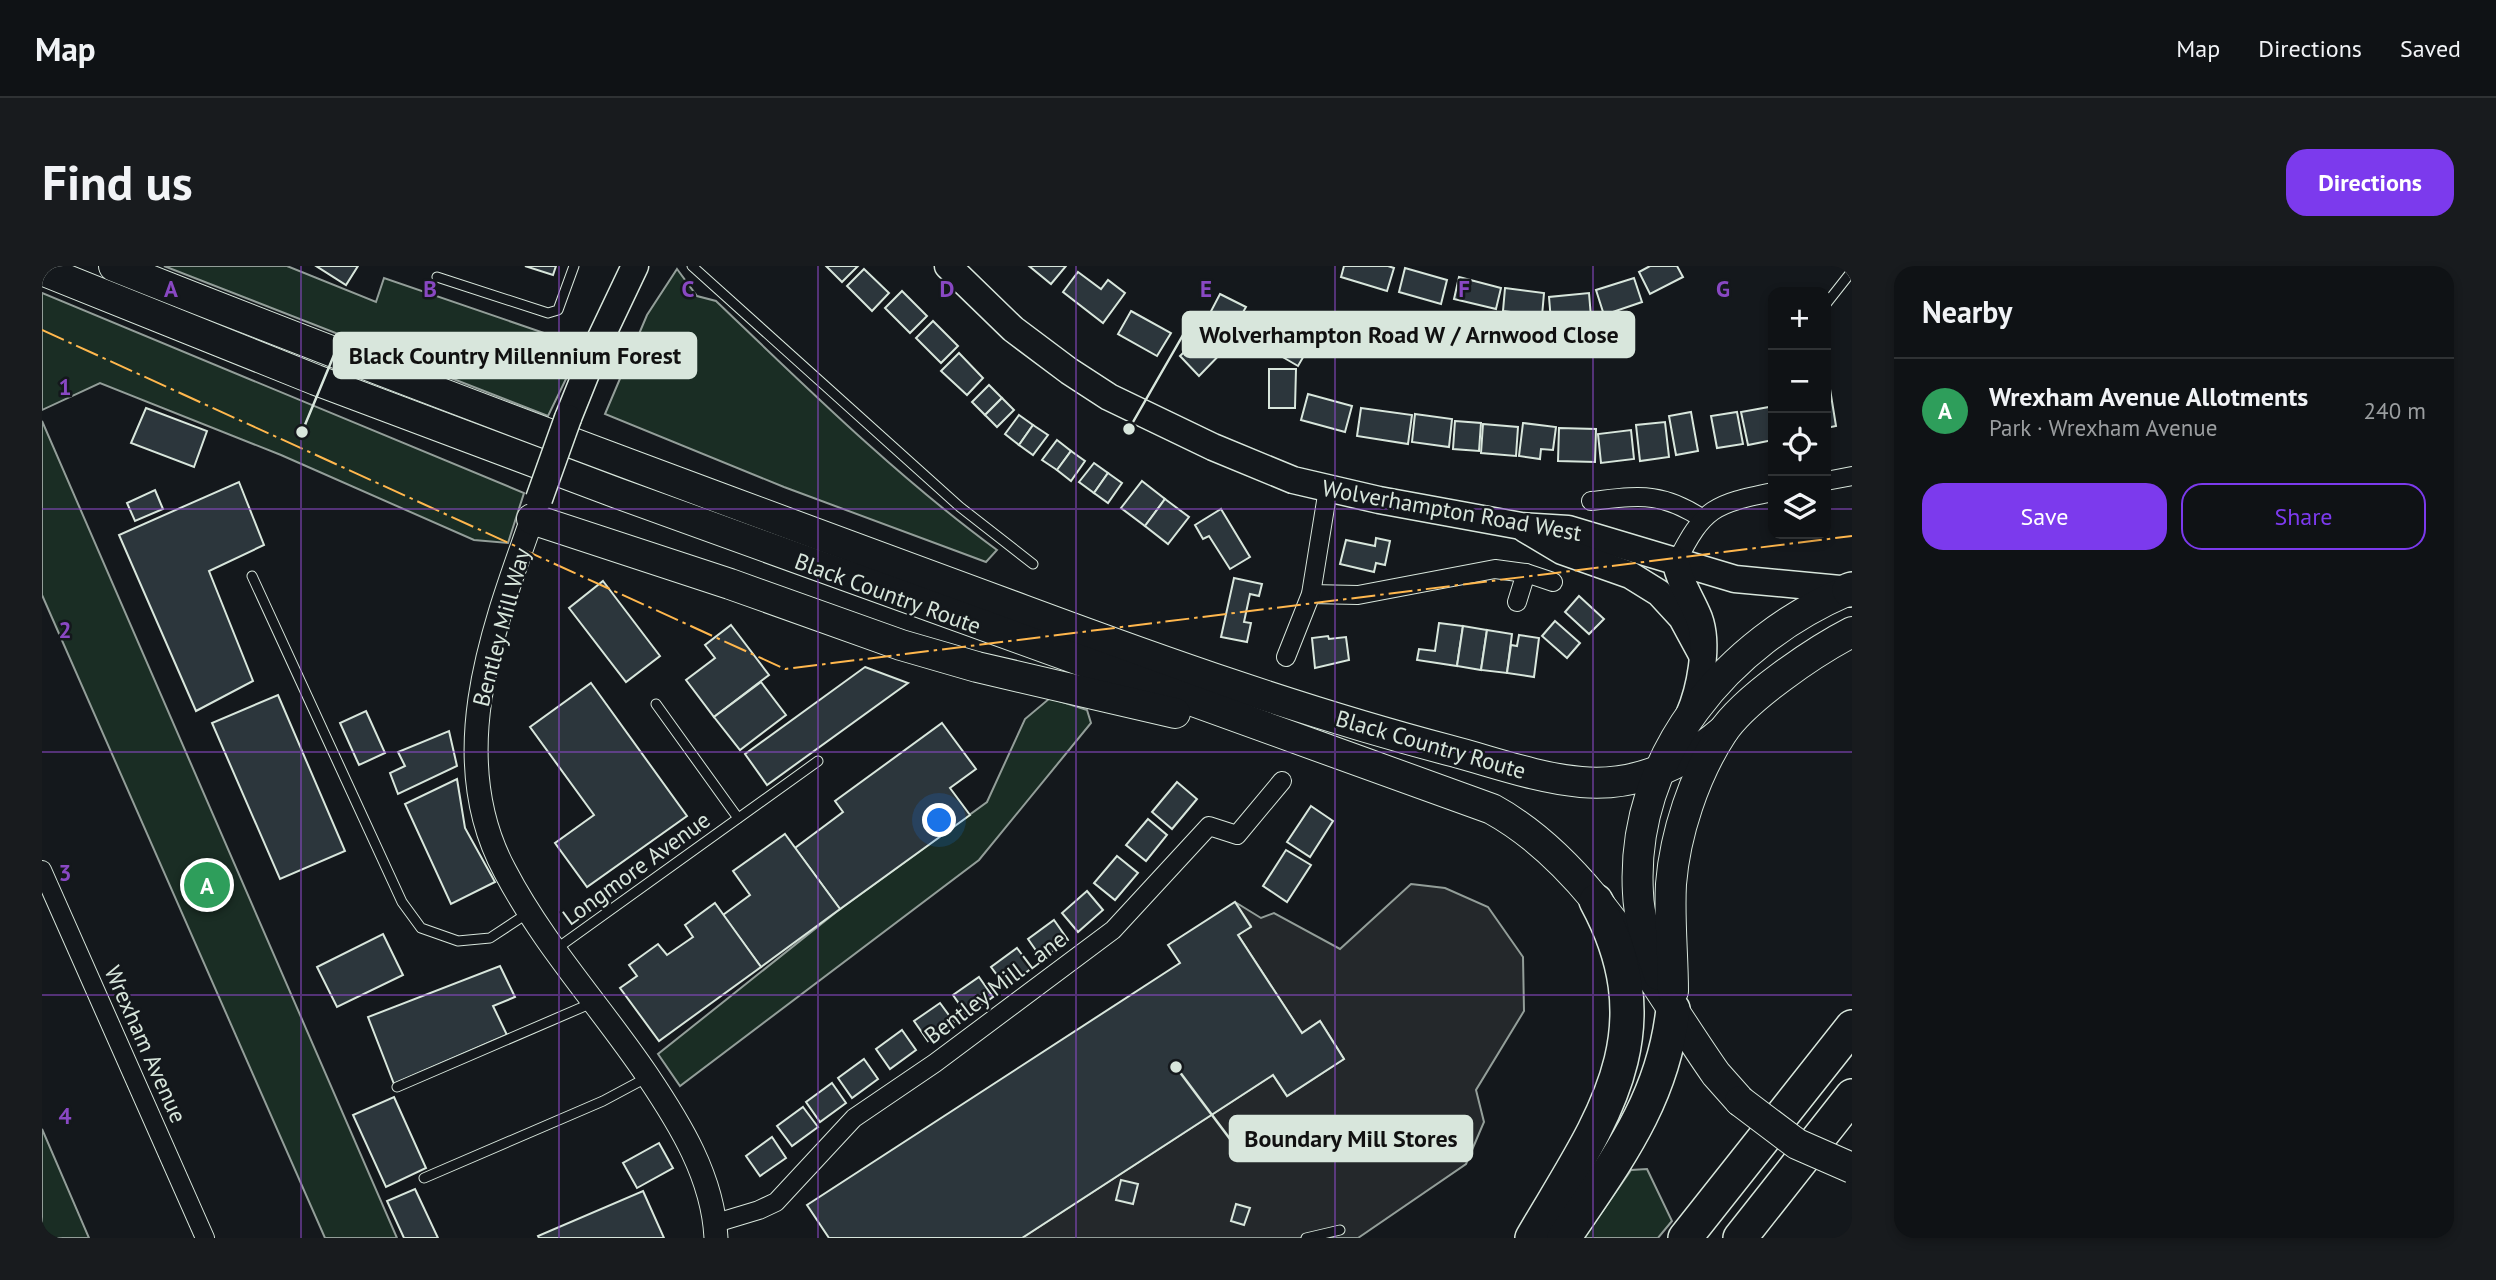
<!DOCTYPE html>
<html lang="en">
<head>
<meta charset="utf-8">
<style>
	body { margin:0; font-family:"PT Sans",sans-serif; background:#181b1e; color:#f1f3f6 }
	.controls { position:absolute; right:21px; top:21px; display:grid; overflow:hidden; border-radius:14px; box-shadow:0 4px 10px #0003 }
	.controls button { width:63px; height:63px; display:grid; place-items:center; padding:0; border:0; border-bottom:2px solid #2f3234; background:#0f1215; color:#f1f3f6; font:35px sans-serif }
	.you { position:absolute; left:898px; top:555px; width:24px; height:24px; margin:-18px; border:5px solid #fff; border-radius:50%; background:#1a73e8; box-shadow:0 0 0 10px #1a73e833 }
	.badge { display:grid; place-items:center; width:46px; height:46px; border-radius:50%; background:#7c3aed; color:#fff; font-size:23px; font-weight:700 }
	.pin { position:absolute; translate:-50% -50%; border:4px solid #fff; box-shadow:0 2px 7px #0006 }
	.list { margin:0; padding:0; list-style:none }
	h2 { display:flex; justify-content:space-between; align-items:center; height:91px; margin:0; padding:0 28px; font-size:30px }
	h2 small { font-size:23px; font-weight:400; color:#9b9ea0 }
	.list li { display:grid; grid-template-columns:46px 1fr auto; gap:21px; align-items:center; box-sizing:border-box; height:105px; padding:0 28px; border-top:2px solid #2f3234 }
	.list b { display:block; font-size:26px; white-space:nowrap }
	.list p { margin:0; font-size:23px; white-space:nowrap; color:#9b9ea0 }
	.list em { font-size:23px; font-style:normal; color:#9b9ea0 }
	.actions { display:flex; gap:14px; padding:21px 28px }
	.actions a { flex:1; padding:16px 0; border:2px solid #7c3aed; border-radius:21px; text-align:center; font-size:24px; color:#7c3aed }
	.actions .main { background:#7c3aed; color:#fff }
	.icon { flex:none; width:38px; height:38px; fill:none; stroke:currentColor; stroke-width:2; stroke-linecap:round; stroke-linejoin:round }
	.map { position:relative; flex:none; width:1810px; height:972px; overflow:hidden; border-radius:21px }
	header { display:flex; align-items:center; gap:42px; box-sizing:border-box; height:98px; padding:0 35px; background:#0f1215; border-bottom:2px solid #2f3234 }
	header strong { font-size:33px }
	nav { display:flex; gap:38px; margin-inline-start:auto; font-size:24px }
	.intro { display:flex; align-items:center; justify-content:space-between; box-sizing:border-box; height:168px; padding:0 42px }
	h1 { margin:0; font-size:49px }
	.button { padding:18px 32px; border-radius:21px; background:#7c3aed; color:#fff; font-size:24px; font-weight:700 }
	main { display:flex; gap:42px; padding:0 42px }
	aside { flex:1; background:#0f1215; border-radius:21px; box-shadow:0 4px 10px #0003 }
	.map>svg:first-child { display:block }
</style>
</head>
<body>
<header>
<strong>Map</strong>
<nav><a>Map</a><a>Directions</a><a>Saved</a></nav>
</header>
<div class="intro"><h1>Find us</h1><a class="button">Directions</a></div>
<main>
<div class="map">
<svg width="1810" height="972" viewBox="0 0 1810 972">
	<rect width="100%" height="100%" fill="#14181c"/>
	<!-- green -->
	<g fill="#1a2d24" stroke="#939e99" stroke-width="2">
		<polygon points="122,0 245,0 334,36 342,12 540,80 506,150"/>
		<path d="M635,3L655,30L674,35C765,122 854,210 955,284L944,296L742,221L563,148L605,49Z"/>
		<polygon points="0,27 482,227 466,277 432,274 239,189 58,117 0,144"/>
		<polygon points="0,155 355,972 283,972 0,329"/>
		<polygon points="1008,432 1045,444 1049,457 937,594 638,820 616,788 798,643 945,536 983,453"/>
		<polygon points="0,863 47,972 0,972"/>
		<polygon points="1605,903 1630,955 1616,972 1542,972 1589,904"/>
	</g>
	<!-- parking -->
	<polygon fill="#24282b" stroke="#939e99" stroke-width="2" points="1369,618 1403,622 1446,641 1481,691 1482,745 1434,824 1442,856 1424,898 1316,972 980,972 1231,809 1245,830 1302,793 1278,755 1260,767 1196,669 1209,660 1193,636 1219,652 1232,647 1298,683"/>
	<!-- building -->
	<g fill="#2c363c" stroke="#d8e6dc" stroke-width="2">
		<polygon points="274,0 316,0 304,19"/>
		<polygon points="483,0 514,0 511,9"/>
		<polygon points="784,0 816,0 800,16"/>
		<polygon points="987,0 1024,0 1009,18"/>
		<polygon points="1302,0 1346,0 1352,2 1345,25 1299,11"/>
		<polygon points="1608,0 1635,0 1641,11 1608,28 1597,6"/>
		<polygon points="1363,2 1405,14 1399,38 1357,26"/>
		<polygon points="822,3 847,27 830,45 805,20"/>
		<polygon points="1036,6 1059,23 1066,14 1083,27 1061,57 1021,26"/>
		<polygon points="1417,11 1459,22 1454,43 1412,33"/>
		<polygon points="1592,12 1600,36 1562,49 1554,24"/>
		<polygon points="1463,22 1502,27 1500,50 1461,45"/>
		<polygon points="860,25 885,50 868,67 843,42"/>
		<polygon points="1547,27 1549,51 1509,55 1507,31"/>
		<polygon points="1178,28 1204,41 1192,62 1167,49"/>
		<polygon points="1089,45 1129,67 1115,90 1076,68"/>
		<polygon points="891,55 916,80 899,97 874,72"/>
		<polygon points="1170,58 1189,77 1157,110 1138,90"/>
		<polygon points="1248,60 1271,74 1256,100 1232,86"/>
		<polygon points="917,87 941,112 925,129 899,105"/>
		<polygon points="1227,103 1254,103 1253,142 1227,142"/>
		<polygon points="947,119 960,132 943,149 930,136"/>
		<polygon points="1784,123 1788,123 1794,160 1784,162"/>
		<polygon points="1266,128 1310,140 1303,166 1259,154"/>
		<polygon points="960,132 972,144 955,161 943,149"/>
		<polygon points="1727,141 1731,174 1706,179 1699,146"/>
		<polygon points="104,142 165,165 152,201 89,177"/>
		<polygon points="1319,142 1370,149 1366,178 1315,170"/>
		<polygon points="1649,146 1656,185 1634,189 1627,150"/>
		<polygon points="1695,146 1701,178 1675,182 1669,150"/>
		<polygon points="1373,148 1410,153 1407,181 1370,176"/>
		<polygon points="977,149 991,159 977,179 963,168"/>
		<polygon points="1413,155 1439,157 1437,185 1411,183"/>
		<polygon points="1623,156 1627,191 1598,195 1594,159"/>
		<polygon points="1481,157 1514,161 1511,184 1499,183 1498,193 1477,190"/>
		<polygon points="1441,158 1476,161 1474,190 1439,187"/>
		<polygon points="991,159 1006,169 991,189 977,179"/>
		<polygon points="1517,162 1554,163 1553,196 1516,195"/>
		<polygon points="1589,164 1592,193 1559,197 1556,168"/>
		<polygon points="1015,174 1029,185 1015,204 1000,194"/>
		<polygon points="1029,185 1043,195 1029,215 1015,204"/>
		<polygon points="1052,197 1066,207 1052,227 1037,216"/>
		<polygon points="1066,207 1080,217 1066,237 1052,227"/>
		<polygon points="1100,215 1123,233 1103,260 1079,242"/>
		<polygon points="197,216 222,279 167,305 211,415 154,445 77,269"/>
		<polygon points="113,224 121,243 93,255 85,237"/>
		<polygon points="1123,233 1147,251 1126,278 1103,260"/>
		<polygon points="1179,243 1208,291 1188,303 1167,270 1161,273 1153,259"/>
		<polygon points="1334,272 1348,275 1343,299 1334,297 1332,306 1298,298 1304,274 1333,280"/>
		<polygon points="1192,312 1220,318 1217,330 1208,328 1202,356 1209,357 1205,376 1179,371"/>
		<polygon points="561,315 618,390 584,416 527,342"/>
		<polygon points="1537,330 1562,353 1547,368 1523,346"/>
		<polygon points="1513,355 1538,377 1525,392 1500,370"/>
		<polygon points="1397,357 1421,360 1415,400 1375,394 1377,383 1393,385"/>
		<polygon points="689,359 727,409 672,451 644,414 673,392 663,379"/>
		<polygon points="1421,360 1445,364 1439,404 1415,400"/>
		<polygon points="1445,364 1470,368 1465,407 1439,404"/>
		<polygon points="1477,369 1497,372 1492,411 1465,407 1469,379 1475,380"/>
		<polygon points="1286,370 1287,373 1304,371 1307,394 1273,402 1270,372"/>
		<polygon points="823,401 866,417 725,519 703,488"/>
		<polygon points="719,416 744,449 698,484 672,451"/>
		<polygon points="549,417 645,550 545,621 513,577 552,549 488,461"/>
		<polygon points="236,429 303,585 238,613 170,457"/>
		<polygon points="324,445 343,487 317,499 298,457"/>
		<polygon points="900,457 934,503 908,522 928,549 798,643 753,582 801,546 793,535"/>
		<polygon points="407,465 415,500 356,528 348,507 363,500 356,486"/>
		<polygon points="415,513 423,562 453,616 409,638 363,538"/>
		<polygon points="1135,516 1155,533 1130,563 1110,546"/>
		<polygon points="1269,540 1291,555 1268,591 1245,576"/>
		<polygon points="1106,553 1125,569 1104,595 1084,579"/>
		<polygon points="743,568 798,643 719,701 681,649 708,629 691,605"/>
		<polygon points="1244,584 1269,599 1245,636 1221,620"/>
		<polygon points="1075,590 1096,607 1073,634 1052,617"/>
		<polygon points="1045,625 1061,644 1036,666 1020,647"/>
		<polygon points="1193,636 1209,661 1196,669 1260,767 1278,755 1302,793 1245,830 1231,809 980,972 787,972 765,939 1138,697 1126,679"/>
		<polygon points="673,637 719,701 617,775 578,722 595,710 587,699 616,678 625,689 651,671 643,659"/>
		<polygon points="1012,654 1026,674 1000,693 986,673"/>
		<polygon points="341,668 361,709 295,741 275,701"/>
		<polygon points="975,682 990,702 964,721 949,701"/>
		<polygon points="458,700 473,731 451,740 465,769 352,818 326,751"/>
		<polygon points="937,711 951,731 925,749 911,729"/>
		<polygon points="898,737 912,756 886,775 872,755"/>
		<polygon points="860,764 874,784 848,803 834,783"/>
		<polygon points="822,793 836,813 810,832 796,812"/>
		<polygon points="790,817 804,837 778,856 764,836"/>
		<polygon points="352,831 384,902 344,921 311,849"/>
		<polygon points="761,841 776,861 750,880 735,860"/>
		<polygon points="730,871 744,892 718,910 704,890"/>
		<polygon points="617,877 631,902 595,922 581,897"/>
		<polygon points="1079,914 1096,918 1091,938 1074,934"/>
		<polygon points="373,923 396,972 362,972 345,935"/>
		<polygon points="601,925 622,972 497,972 496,970"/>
		<polygon points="1194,938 1208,942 1202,959 1189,955"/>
	</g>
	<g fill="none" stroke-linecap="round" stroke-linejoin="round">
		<!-- service casing -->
		<g stroke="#d8e6dc" stroke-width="11">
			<g id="service">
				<polyline points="650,0 918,241 991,298"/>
				<polyline points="395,11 506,47 516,44 532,0"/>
				<polyline points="1784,38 1810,5"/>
				<polyline points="210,310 360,636 379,662 416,675 448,672 486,647"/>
				<polyline points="614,438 696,552"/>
				<polyline points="514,683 776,495"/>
				<polyline points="355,821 550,737"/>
				<polyline points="382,912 561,835 604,812"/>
				<polyline points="1264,972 1298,964"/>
			</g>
		</g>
		<!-- minor casing -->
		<g stroke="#d8e6dc" stroke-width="20">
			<g id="minor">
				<polyline points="1784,215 1810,210"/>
				<path d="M1549,235C1597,230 1619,225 1661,253"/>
				<path d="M1634,297C1662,241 1672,238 1731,226"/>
				<polyline points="1269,328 1316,329 1453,303 1484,307 1511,316"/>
				<polyline points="1475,336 1484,307"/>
				<polyline points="1244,391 1269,328 1286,223"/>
				<polyline points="0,604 163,972"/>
				<polyline points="674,957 717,944 734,936 812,852 893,797 1071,664 1167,560 1195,569 1240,515"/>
			</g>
		</g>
		<!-- tertiary casing -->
		<g stroke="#d8e6dc" stroke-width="25">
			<path id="tertiary" d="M490,253C450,365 402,492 463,605C501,678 559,741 605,809C638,858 671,911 674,972"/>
		</g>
		<!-- secondary casing -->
		<g stroke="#d8e6dc" stroke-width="29">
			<g id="secondary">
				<polyline points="906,0 971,63 1027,105 1067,131 1171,181 1251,214 1337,234 1479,260 1526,263 1693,313 1810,324"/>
				<polyline points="526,152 555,80 593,0"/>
				<polyline points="1483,263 1520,285 1588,309 1617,327 1640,352 1659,387"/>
				<path d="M1634,297C1638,318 1649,332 1657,352C1667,379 1658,424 1647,449"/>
			</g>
		</g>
		<!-- trunk casing -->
		<g stroke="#d8e6dc" stroke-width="32">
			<g id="trunk">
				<path d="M72,0C373,120 677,232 981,344C1121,396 1262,446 1406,484C1449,495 1494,512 1539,516C1593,521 1640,500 1681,465"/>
				<path d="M0,4L274,114L575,227L1450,543C1550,598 1610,717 1674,808L1698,835"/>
				<polyline points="490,253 688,318 859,379 935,401 1133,447"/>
				<path d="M1617,709C1608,682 1597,656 1596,627C1588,490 1686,375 1807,324"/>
				<path d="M1631,725C1631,690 1627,654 1629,618C1633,568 1652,510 1680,467C1702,433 1773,385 1810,366"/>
			</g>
		</g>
		<!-- motorway casing -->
		<g stroke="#d8e6dc" stroke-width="36">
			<g id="motorway">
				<polyline points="1807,324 1810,323"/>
				<path d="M1490,972C1557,857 1627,770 1554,635"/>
				<path d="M1522,972C1572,897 1621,836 1631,743"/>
				<polyline points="1643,972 1810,761"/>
				<polyline points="1698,972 1810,830"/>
			</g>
		</g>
		<!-- service -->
		<use href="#service" stroke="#14181c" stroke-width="9"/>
		<!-- minor -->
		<use href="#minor" stroke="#14181c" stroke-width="18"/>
		<!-- tertiary -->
		<use href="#tertiary" stroke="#14181c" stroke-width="23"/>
		<!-- secondary -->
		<use href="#secondary" stroke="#14181c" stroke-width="26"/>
		<!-- trunk -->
		<use href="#trunk" stroke="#14181c" stroke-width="30"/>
		<!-- motorway -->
		<use href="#motorway" stroke="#14181c" stroke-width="33"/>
		<!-- secondary-bridge casing -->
		<g stroke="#d8e6dc" stroke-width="29" stroke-linecap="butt">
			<polyline id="secondary-bridge" points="497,233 526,152"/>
		</g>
		<!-- trunk-bridge casing -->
		<g stroke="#d8e6dc" stroke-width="32" stroke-linecap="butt">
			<polyline id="trunk-bridge" points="1698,835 1755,878 1810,902"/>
		</g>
		<!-- secondary-bridge -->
		<use href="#secondary-bridge" stroke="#14181c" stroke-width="26"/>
		<!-- trunk-bridge -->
		<use href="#trunk-bridge" stroke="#14181c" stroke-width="30"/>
		<!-- power -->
		<polyline stroke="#ffb74d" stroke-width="2" stroke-dasharray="24 5 3.5 5" stroke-linecap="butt" points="0,64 743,403 1810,270"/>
	</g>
	<!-- grid -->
	<path fill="none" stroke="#8948c3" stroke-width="2" stroke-opacity="0.55" d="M259,0V972M517,0V972M776,0V972M1034,0V972M1293,0V972M1551,0V972M0,243H1731M1784,243H1810M0,486H1810M0,729H1810"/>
	<g text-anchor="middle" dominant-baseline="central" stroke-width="5" stroke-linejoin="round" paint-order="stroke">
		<!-- street labels -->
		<g font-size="23" fill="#d8e6dc" stroke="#14181c">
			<text transform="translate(1410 244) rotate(10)">Wolverhampton Road West</text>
			<text transform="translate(846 327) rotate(20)">Black Country Route</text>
			<text transform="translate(459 361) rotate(-75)">Bentley Mill Way</text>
			<text transform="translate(1389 478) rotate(16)">Black Country Route</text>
			<text transform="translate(594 602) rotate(-36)">Longmore Avenue</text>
			<text transform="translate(953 721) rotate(-37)">Bentley Mill Lane</text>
			<text transform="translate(104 778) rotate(66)">Wrexham Avenue</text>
		</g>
	</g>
	<g font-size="23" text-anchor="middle" font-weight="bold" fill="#8948c3" stroke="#14181c" stroke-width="5" stroke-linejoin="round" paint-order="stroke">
		<text x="129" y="31">A</text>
		<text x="388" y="31">B</text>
		<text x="646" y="31">C</text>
		<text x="905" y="31">D</text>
		<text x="1164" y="31">E</text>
		<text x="1422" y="31">F</text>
		<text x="1681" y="31">G</text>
		<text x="23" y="129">1</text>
		<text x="23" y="372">2</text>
		<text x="23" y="615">3</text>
		<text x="23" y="858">4</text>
	</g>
	<!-- callouts -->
	<path fill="none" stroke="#d8e6dc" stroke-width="2.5" d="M1087 163L1141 69M260 166L292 89M1134 801L1188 873"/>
	<g fill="#d8e6dc" stroke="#14181c" stroke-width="2.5">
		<circle cx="1087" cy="163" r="7"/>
		<circle cx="260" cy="166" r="7"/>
		<circle cx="1134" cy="801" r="7"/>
	</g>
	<g fill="#d8e6dc" stroke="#d8e6dc" stroke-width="2.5">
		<rect x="1141" y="46" width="451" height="45" rx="7"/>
		<rect x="292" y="67" width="362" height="45" rx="7"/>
		<rect x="1188" y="850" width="242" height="45" rx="7"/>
	</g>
	<g font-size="24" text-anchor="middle" font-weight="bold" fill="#111">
		<text x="1367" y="77">Wolverhampton Road W / Arnwood Close</text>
		<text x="473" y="98">Black Country Millennium Forest</text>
		<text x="1309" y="881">Boundary Mill Stores</text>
	</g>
</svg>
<div class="controls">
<button>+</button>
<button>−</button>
<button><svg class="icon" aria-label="locate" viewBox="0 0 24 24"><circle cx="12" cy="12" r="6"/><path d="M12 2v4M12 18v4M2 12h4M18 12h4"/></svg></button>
<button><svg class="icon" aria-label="layers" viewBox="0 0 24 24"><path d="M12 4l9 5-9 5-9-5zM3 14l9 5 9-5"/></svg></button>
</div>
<div class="you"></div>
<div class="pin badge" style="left:165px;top:619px;background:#2e9e5b">A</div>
</div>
<aside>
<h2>Nearby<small></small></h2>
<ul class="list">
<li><span class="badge" style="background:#2e9e5b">A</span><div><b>Wrexham Avenue Allotments</b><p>Park · Wrexham Avenue</p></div><em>240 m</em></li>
</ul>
<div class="actions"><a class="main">Save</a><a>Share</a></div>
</aside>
</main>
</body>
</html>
